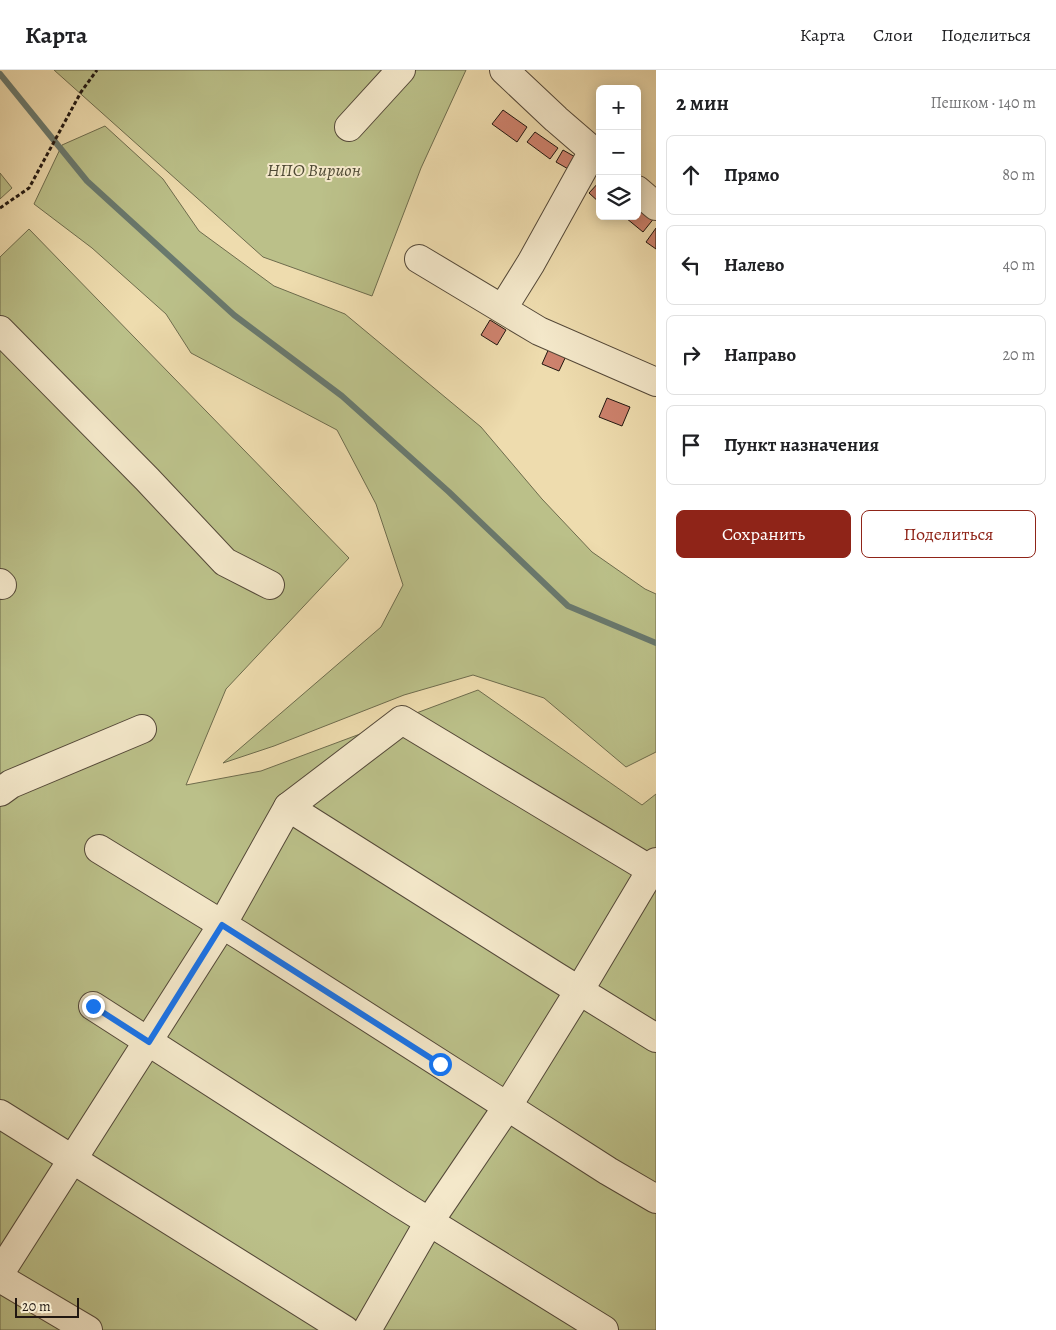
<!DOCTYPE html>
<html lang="ru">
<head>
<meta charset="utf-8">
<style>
	body { margin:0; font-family:Alegreya,serif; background:#f6f6f6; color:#202124 }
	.controls { position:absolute; right:15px; top:15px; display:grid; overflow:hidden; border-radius:8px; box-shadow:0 2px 12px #0003 }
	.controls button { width:45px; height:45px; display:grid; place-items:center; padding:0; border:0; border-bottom:1px solid #e0e0e0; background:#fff; color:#202124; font:25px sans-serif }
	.scale { position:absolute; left:15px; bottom:12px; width:64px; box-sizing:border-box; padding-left:5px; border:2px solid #211711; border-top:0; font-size:14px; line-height:18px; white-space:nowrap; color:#211711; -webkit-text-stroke:4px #f4e8ca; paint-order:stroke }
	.stop { position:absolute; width:15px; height:15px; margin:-11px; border:4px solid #1a73e8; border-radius:50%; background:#fff }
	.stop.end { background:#1a73e8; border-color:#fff; box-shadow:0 1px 5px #0008 }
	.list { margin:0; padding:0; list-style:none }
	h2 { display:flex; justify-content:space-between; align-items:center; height:65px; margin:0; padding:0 20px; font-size:21px }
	h2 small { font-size:16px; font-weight:400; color:#757577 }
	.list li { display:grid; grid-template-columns:32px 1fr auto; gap:15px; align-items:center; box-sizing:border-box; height:80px; margin:0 10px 10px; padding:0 10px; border:1px solid #e0e0e0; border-radius:8px }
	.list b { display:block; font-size:19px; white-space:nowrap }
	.list em { font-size:16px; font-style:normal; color:#757577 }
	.actions { display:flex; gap:10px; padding:15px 20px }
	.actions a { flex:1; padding:11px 0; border:1px solid #8f2418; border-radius:8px; text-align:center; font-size:18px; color:#8f2418 }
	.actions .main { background:#8f2418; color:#fff }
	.icon { flex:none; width:28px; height:28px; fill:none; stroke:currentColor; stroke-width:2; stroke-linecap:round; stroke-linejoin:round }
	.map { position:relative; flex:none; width:656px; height:1260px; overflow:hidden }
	header { display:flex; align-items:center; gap:30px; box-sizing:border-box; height:70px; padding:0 25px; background:#fff; border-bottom:1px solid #e0e0e0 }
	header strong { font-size:24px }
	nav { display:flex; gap:28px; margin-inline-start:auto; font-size:18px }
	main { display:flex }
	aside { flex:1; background:#fff }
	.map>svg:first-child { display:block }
</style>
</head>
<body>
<header>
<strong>Карта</strong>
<nav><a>Карта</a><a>Слои</a><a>Поделиться</a></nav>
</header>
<main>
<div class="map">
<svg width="656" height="1260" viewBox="0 0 656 1260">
	<rect width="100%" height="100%" fill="#eedcae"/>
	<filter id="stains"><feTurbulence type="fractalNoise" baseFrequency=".004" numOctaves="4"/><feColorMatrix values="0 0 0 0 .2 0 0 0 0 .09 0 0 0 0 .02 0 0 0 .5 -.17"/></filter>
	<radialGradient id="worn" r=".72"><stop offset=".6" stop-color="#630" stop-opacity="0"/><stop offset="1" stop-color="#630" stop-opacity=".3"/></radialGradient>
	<!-- green -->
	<g fill="#bbc089" stroke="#6e6c4d">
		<polygon points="54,0 466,0 421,98 372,226 263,187"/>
		<polygon points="105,56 163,109 199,161 274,216 345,244 481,357 542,429 592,482 645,519 656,524 656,682 626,697 544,628 473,605 404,625 274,676 223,693 381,557 403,515 376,434 337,360 191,283 166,244 92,178 34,134 62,75"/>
		<polygon points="0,103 12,118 0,129"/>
		<polygon points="29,159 349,488 226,619 186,715 261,701 478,620 642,735 656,724 656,1260 0,1260 0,187"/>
	</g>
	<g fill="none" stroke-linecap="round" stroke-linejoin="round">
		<!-- stream -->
		<polyline stroke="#69796e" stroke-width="6" points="0,4 87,111 234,245 342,326 449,422 568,536 656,573"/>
	</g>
	<!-- building -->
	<g fill="#cd826d" stroke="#211711">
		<polygon points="503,40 527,57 517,72 492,54"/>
		<polygon points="535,62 558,78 550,89 527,72"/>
		<polygon points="563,80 584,92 577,104 556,92"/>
		<polygon points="600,111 600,133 589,123"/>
		<polygon points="637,134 655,147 643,162 626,148 627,146 637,146"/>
		<polygon points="656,158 656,179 646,172"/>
		<polygon points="490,250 506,260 497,275 481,265"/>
		<polygon points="550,276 567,284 559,301 542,294"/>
		<polygon points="607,328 630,337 622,356 599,347"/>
	</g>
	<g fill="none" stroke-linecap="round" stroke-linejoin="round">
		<!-- minor casing -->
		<g stroke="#544838" stroke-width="30">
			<g id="minor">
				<polyline points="504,0 556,49 600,87"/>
				<polyline points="349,57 401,0"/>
				<polyline points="637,120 656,136"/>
				<polyline points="419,189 539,261 656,312"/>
				<polyline points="503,238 531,193 593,81"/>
				<polyline points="0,260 147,409 225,492 270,515"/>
				<polyline points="0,513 2,515"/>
				<polyline points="0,722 11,714 142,659"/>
				<polyline points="288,737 554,905 656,968"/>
				<polyline points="99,779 241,866 608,1101 656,1129"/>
				<polyline points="93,936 399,1133 604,1260"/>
				<polyline points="0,1044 345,1260"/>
				<polyline points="0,1203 222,855 288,737 402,650 656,803"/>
				<polyline points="0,1208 88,1260"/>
				<polyline points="367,1260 429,1152 507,1037 579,921 656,792"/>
			</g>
		</g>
		<!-- path -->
		<polyline stroke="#211711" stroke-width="3" stroke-dasharray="4 2.5" stroke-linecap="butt" points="0,138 29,118 81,22 97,0"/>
		<!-- minor -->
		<use href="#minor" stroke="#f4e8ca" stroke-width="28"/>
	</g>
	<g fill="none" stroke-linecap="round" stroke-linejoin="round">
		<!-- route -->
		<polyline stroke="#1a73e8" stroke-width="6" points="93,936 149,972 222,855 440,994"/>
	</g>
	<g text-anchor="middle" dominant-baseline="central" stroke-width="4" stroke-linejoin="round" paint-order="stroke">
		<!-- park labels -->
		<g font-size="18" font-style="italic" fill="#4f4a35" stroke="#f4e8ca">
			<text x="314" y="100">НПО Вирион</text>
		</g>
	</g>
	<rect width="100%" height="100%" filter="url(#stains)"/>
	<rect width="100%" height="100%" fill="url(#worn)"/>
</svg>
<div class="controls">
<button>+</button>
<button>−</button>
<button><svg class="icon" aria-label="layers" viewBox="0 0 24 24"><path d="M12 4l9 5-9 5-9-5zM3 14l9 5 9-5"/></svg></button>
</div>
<div class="scale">20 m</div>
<div class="stop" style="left:440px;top:994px"></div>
<div class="stop end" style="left:93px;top:936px"></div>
</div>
<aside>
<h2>2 мин<small>Пешком · 140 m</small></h2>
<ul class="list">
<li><svg class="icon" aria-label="ahead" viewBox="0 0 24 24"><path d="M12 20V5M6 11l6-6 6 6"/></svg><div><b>Прямо</b></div><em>80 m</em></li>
<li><svg class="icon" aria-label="left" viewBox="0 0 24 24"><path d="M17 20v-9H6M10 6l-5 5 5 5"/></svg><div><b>Налево</b></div><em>40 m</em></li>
<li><svg class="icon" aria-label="right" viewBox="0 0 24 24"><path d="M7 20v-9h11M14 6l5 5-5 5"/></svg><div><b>Направо</b></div><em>20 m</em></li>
<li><svg class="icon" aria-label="arrive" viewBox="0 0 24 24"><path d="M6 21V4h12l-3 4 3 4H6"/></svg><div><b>Пункт назначения</b></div></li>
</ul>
<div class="actions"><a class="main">Сохранить</a><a>Поделиться</a></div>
</aside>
</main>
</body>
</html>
